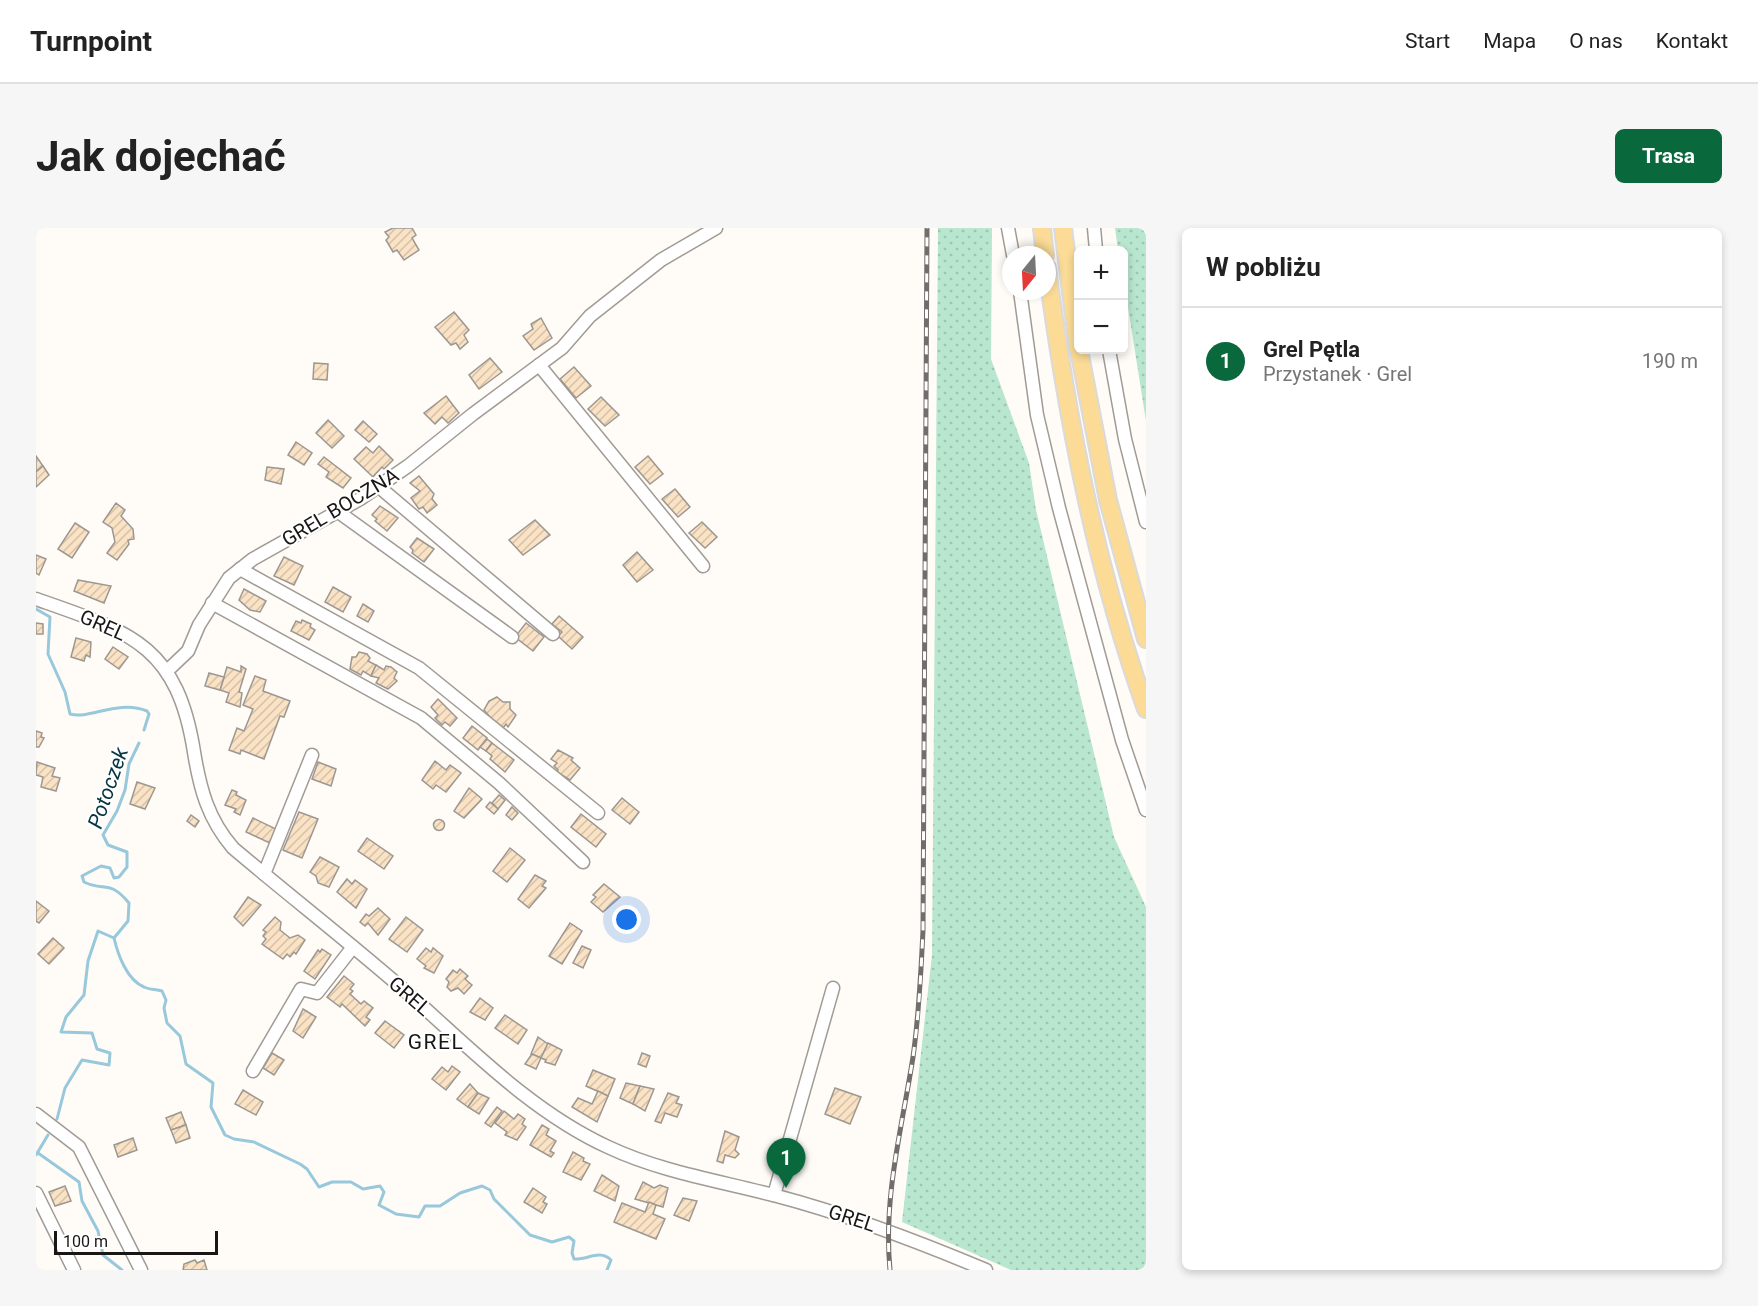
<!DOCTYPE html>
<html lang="pl">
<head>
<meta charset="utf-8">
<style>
	body { margin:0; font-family:Roboto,sans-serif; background:#f6f6f6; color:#222 }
	.controls { position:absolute; right:18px; top:18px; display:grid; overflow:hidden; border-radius:9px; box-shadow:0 3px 9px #0003 }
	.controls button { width:54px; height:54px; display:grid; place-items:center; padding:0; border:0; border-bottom:2px solid #e0e0e0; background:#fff; color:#222; font:30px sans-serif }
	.compass { position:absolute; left:966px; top:18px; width:54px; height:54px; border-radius:50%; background:#fff; box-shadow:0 3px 9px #0003; rotate:198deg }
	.scale { position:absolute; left:18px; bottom:15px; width:164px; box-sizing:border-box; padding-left:6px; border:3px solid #191715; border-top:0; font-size:16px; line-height:21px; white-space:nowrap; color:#191715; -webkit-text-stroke:4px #fff; paint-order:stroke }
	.you { position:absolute; left:591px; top:692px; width:21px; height:21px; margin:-15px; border:4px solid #fff; border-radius:50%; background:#1a73e8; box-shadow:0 0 0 9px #1a73e833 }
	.badge { display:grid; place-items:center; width:39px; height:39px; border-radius:50%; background:#09693d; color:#fff; font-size:20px; font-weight:700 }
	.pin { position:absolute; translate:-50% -50px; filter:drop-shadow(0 2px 3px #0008) }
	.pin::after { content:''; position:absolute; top:32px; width:21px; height:18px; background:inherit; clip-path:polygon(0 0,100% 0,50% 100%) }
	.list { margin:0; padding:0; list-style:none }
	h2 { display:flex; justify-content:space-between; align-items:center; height:78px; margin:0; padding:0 24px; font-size:26px }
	h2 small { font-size:20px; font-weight:400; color:#767676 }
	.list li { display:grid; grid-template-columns:39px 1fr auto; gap:18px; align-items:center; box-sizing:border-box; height:108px; padding:0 24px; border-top:2px solid #e0e0e0 }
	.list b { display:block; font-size:22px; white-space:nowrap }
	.list p { margin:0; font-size:20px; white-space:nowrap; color:#767676 }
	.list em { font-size:20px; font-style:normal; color:#767676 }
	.map { position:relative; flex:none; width:1110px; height:1042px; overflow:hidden; border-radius:9px }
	header { display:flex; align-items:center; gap:36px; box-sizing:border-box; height:84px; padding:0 30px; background:#fff; border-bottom:2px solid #e0e0e0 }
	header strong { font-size:28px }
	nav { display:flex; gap:33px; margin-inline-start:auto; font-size:21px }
	.intro { display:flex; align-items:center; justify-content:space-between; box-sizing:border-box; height:144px; padding:0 36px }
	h1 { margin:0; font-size:42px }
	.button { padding:15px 27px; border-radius:9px; background:#09693d; color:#fff; font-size:21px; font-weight:700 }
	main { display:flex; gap:36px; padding:0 36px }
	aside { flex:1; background:#fff; border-radius:9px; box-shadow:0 3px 9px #0003 }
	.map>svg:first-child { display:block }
</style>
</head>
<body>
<header>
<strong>Turnpoint</strong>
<nav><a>Start</a><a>Mapa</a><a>O nas</a><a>Kontakt</a></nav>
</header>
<div class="intro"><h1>Jak dojechać</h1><a class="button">Trasa</a></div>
<main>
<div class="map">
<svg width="1110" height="1042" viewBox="0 0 1110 1042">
	<defs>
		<pattern id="grass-dots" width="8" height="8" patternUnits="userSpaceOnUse" patternTransform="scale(1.5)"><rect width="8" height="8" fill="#b8e6cf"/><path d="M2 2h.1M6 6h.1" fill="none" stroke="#9ec5b1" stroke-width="1.8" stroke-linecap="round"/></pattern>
		<pattern id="building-hatch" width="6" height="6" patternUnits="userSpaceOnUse" patternTransform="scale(1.5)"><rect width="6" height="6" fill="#fae2c5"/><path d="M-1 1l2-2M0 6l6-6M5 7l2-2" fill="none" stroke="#d6c1a8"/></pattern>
	</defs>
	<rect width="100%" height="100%" fill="#fffbf7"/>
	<!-- grass -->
	<g fill="url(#grass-dots)">
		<polygon points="902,0 956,0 955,131 993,235 1000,282 1078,609 1110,679 1110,1042 975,1042 866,994 896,727"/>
		<polygon points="1079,0 1110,0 1110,193 1088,54 1088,22 1082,22"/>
	</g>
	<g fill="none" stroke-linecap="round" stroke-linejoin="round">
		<!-- stream -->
		<g stroke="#97c8db" stroke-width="3">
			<path d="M0,381L14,389L12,426L29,464L34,486C53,492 82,471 111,483L113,486L108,502"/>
			<path d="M78,710C82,727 91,752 108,759C114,762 120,761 126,763L130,772L128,780L131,795L144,808L150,836L177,855L175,879L189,907L198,911L218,914L264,936L271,941L283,959L296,954H315L327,961L344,958L348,964L343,977L360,986L383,989L389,978H404L424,965L446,958L454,962L458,971L494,1007L516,1014L533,1009L538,1013L536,1025L538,1031C552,1032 563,1021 575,1032L571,1042"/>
			<path d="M78,710L92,693L93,675C73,651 69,664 48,654L46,648L65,638L74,640L78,650L83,649L91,639V624L72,617L67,607L81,583L89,562L93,536L103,515"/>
			<polyline points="21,891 29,860 46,832 73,837 74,825 61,821 56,805 25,804 30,789 48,767 52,733 62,703 78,710"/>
			<polyline points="2,925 43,954 46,973 62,1003 67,1027 86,1042"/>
			<polyline points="0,927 12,907"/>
		</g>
	</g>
	<!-- building -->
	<g fill="url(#building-hatch)" stroke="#9d9791" stroke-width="1.5">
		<polygon points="357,0 376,0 380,7 376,10 383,22 368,32 361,22 357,24 350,12 353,9 349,4"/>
		<polygon points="418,84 433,102 428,107 432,114 424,121 420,115 415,117 399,99"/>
		<polygon points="505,90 516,110 498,122 487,108 497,101 495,96"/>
		<polygon points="454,130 466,144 443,161 433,147"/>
		<polygon points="278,135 292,136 291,152 277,151"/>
		<polygon points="538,139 555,158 540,170 524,151"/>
		<polygon points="410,168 423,185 412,195 406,189 399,196 388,185"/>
		<polygon points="565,169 583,187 569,198 552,181"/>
		<polygon points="292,192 308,208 296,220 280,205"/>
		<polygon points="327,193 341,206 333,214 319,202"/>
		<polygon points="260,214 276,225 268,237 252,227"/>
		<polygon points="343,218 357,232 348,241 346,239 337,249 318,231 330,219 337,225"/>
		<polygon points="0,228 7,238 0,244"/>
		<polygon points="612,228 627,246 614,256 599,239"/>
		<polygon points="288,229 315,250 307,260 290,249 293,244 282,236"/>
		<polygon points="7,238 13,247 0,259 0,244"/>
		<polygon points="231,239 248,241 245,256 229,252"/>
		<polygon points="383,248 398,266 396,271 401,277 391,285 387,279 383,281 375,270 384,263 374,255"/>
		<polygon points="639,261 654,279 642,289 626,271"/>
		<polygon points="80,275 89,282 85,288 97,301 98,311 92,312 93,316 81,332 71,325 79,314 76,300 67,294"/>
		<polygon points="344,278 362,290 351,303 339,293 341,291 336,287"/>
		<polygon points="499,292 514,307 487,327 473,312"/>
		<polygon points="666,294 681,309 669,320 653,305"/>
		<polygon points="39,295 53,304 36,330 22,321"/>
		<polygon points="381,310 398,321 388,334 376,325 377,322 374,319"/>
		<polygon points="601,324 617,342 601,354 587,337"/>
		<polygon points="0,327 10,331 3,347 0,345"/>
		<polygon points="248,329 267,338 258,357 238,348"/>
		<polygon points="42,352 75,358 68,375 38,363"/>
		<polygon points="297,359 315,369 307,384 289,374"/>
		<polygon points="208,361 230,373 224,384 214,382 203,372"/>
		<polygon points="327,376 338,383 332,394 321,388"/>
		<polygon points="523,388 547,409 536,421 522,408 526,404 516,396"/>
		<polygon points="266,392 275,396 274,399 279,402 273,412 255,403 260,393 265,395"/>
		<polygon points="0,395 7,396 7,406 0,406"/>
		<polygon points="490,395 508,409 497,423 479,409"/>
		<polygon points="40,410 55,414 54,429 50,427 48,433 35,429"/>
		<polygon points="77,419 92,429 83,441 69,431"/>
		<polygon points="323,424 331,426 334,430 332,433 340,437 335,448 327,443 325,447 314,441 316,429 320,429"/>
		<polygon points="340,437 348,442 350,438 355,439 361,444 358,450 361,453 352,461 340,455 343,450 335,448"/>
		<polygon points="205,438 210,441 203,464 206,465 204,479 190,474 193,465 184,462 191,439 205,444"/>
		<polygon points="173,445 188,449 184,462 169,458"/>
		<polygon points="219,448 230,452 227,463 254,473 248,489 244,488 228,531 205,522 204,526 193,522 201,500 208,503 217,481 207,477"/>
		<polygon points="461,469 467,474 474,474 474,481 480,487 472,499 470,496 467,500 460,496 448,482 453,473"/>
		<polygon points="402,471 421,490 414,498 409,494 406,497 399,490 402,487 395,479"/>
		<polygon points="436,498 451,510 442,522 427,510"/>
		<polygon points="0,503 6,505 5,509 8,510 3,519 0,519"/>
		<polygon points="451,511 456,515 450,523 444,519"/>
		<polygon points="456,515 478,532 469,544 454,531 456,528 450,523"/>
		<polygon points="522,522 537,530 535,532 544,540 534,552 521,544 522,542 518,538 521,535 515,531"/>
		<polygon points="399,533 410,542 414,537 425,545 410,564 400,557 397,561 386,552"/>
		<polygon points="1,534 19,540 16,548 24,550 20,563 5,559 7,549 0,547"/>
		<polygon points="282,534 300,541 295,558 276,551"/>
		<polygon points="101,554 119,560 109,581 94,576"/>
		<polygon points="433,560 446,571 428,590 418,583"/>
		<polygon points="196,562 201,564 200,567 210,572 204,587 198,584 200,581 189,577"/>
		<polygon points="463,567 469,572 462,581 456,575"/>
		<polygon points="586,570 603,584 594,596 576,582"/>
		<polygon points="454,574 462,581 458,586 450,579"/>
		<polygon points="476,579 482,585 476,592 470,587"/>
		<polygon points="263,584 282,591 266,630 247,622"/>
		<polygon points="545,586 570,606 560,619 535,599"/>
		<polygon points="155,587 163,593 159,599 151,593"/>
		<polygon points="217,590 242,602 236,616 210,604"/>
		<circle cx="403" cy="597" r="5.5"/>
		<polygon points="331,610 357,628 348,641 322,623"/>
		<polygon points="474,620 489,632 471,654 457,643"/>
		<polygon points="284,629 303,639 293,659 282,655 280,648 274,644"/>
		<polygon points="499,647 510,653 506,658 510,660 493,680 482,671"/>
		<polygon points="311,651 316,656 319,652 331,661 320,680 301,664"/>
		<polygon points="568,656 584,669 567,684 555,674 560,669 557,667"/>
		<polygon points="212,669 225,677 207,698 198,689"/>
		<polygon points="0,673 13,683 3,695 0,693"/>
		<polygon points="342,680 354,691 342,707 332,695 329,698 324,694 330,686 333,688"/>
		<polygon points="239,689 245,694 244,702 254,710 262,707 269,712 260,726 258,724 254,729 251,726 247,731 226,716 230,711 227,708 230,704 227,702"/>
		<polygon points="370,689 387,702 371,724 353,711"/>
		<polygon points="534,695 546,703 526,736 513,728"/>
		<polygon points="17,710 28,720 13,736 2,726"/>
		<polygon points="546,718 555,722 547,740 537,735"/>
		<polygon points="390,720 395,724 397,720 407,728 398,745 388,740 390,738 381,731"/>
		<polygon points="286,721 295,727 279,751 268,743 282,722 284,724"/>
		<polygon points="424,741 432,748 429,751 436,757 428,766 422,760 415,763 411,759 413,754 410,751 417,742 421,745"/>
		<polygon points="308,748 318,756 314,761 317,763 314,766 325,776 328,773 337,780 330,789 334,792 329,798 306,776 304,779 291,769"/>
		<polygon points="444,770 457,780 449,792 434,784"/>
		<polygon points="267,781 280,789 267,810 257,803"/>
		<polygon points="469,787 491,802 482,816 459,800"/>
		<polygon points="349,793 368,807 358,820 339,805"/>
		<polygon points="502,809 512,816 505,830 495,826"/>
		<polygon points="512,815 526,822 519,837 509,834 510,832 505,830"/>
		<polygon points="236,825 248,832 238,847 227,840"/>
		<polygon points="606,825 614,828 610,839 602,836"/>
		<polygon points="496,826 505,830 500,841 489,836"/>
		<polygon points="416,838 424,844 410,862 396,851 406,839 412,844"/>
		<polygon points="557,842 579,851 572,868 550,858"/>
		<polygon points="590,855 604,858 597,876 584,870"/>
		<polygon points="434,856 442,865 432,879 421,871"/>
		<polygon points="604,858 618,861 609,883 597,876"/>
		<polygon points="799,860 825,869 814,896 789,886"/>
		<polygon points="207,862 227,874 220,887 199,876"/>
		<polygon points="562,863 572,868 561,894 536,879 542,870 556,876"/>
		<polygon points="442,865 453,870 443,886 432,879"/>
		<polygon points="632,865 643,869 640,875 646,877 641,889 629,885 625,895 619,893"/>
		<polygon points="461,879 466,883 455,899 449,895"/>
		<polygon points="468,883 478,891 482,886 489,891 486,896 490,899 481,912 469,907 471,904 459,895"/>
		<polygon points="145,884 150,897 135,902 130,890"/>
		<polygon points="150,897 154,910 140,915 135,902"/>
		<polygon points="506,897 513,901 510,907 520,913 514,923 518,925 515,929 494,917"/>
		<polygon points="689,903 703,909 699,922 703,926 699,930 689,927 687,935 681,933"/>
		<polygon points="97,910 101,922 82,929 78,917"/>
		<polygon points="537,924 548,930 547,933 554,936 545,952 527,944"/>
		<polygon points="566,947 583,958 579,973 558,963"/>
		<polygon points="607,954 618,960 624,957 632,960 627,979 599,971"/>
		<polygon points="29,958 35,973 19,978 13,964"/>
		<polygon points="497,960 510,969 507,974 511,976 506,985 488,974"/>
		<polygon points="647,970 661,973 653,993 638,987"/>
		<polygon points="613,974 620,977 617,986 629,991 620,1011 578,994 586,975 609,984"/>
		<polygon points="159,1032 161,1035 168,1032 171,1042 147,1042 148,1036"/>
	</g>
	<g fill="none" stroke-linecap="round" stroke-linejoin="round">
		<!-- minor casing -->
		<g stroke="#a19b95" stroke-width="15">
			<g id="minor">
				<polyline points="972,0 977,27"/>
				<polyline points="1058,0 1060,22"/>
				<polyline points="984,63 1001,187 1023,280 1086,512 1110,582"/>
				<polyline points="1073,122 1089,211 1110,294"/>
				<polyline points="503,137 667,338"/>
				<polyline points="342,258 517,406"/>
				<polyline points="301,283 476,409"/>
				<polyline points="204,341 383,440 562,585"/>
				<path d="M0,371C94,404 141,416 158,524C164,561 172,591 197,620C256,670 317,717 375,768C436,822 496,884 572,919C625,944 684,953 741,968C813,987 881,1013 950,1042"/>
				<polyline points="176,375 385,490 463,555 547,634"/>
				<polyline points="131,443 152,423 163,397 193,350 217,331 324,271 372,238 437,186 526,120 554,88 625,32 680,0"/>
				<polyline points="228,646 276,527"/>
				<polyline points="217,843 265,761 281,765 317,719"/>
				<polyline points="0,886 43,919 105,1042"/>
				<polyline points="0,965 38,1042"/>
				<polyline points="738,967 797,760"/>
			</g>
		</g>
		<!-- major casing -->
		<g stroke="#dadada" stroke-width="20">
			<g id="major">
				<polyline points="1006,0 1009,27"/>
				<polyline points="1027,0 1042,120"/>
				<path d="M1011,40C1031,190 1059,338 1110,481"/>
				<polyline points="1043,122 1072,272 1110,411"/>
			</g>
		</g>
		<!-- minor -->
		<use href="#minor" stroke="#fff" stroke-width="12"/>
		<!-- major -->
		<use href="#major" stroke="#fbdb95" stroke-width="16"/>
		<!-- rail casing -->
		<g stroke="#706d6a" stroke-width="5">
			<path id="rail" d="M854,1042C847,969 866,900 877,829C883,787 885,745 887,702L891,0"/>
		</g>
		<!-- rail -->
		<use href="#rail" stroke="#fff" stroke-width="3" stroke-dasharray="9" stroke-linecap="butt"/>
	</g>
	<g text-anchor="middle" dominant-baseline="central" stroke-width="4.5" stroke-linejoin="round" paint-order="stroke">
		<!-- street labels -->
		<g font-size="20" fill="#191715" stroke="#fff">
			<text transform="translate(304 279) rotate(-31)">GREL BOCZNA</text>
			<text transform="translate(67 397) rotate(24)">GREL</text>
			<text transform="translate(374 768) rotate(41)">GREL</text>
			<text transform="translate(816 990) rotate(18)">GREL</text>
		</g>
		<!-- water labels -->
		<g font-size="21" font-style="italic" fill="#063542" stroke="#fff">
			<text transform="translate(72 560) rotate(-71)">Potoczek</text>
		</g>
		<!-- neighbourhood labels -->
		<g font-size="21" letter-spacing="1.5" fill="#191715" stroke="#fff">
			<text x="400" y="814">GREL</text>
		</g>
	</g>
</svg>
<div class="controls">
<button>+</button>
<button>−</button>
</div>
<svg class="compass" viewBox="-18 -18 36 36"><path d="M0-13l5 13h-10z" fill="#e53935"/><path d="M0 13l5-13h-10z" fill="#767676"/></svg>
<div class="scale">100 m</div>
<div class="you"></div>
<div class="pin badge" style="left:750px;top:960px">1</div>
</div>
<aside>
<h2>W pobliżu<small></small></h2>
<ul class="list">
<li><span class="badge">1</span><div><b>Grel Pętla</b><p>Przystanek · Grel</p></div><em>190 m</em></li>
</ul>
</aside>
</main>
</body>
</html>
